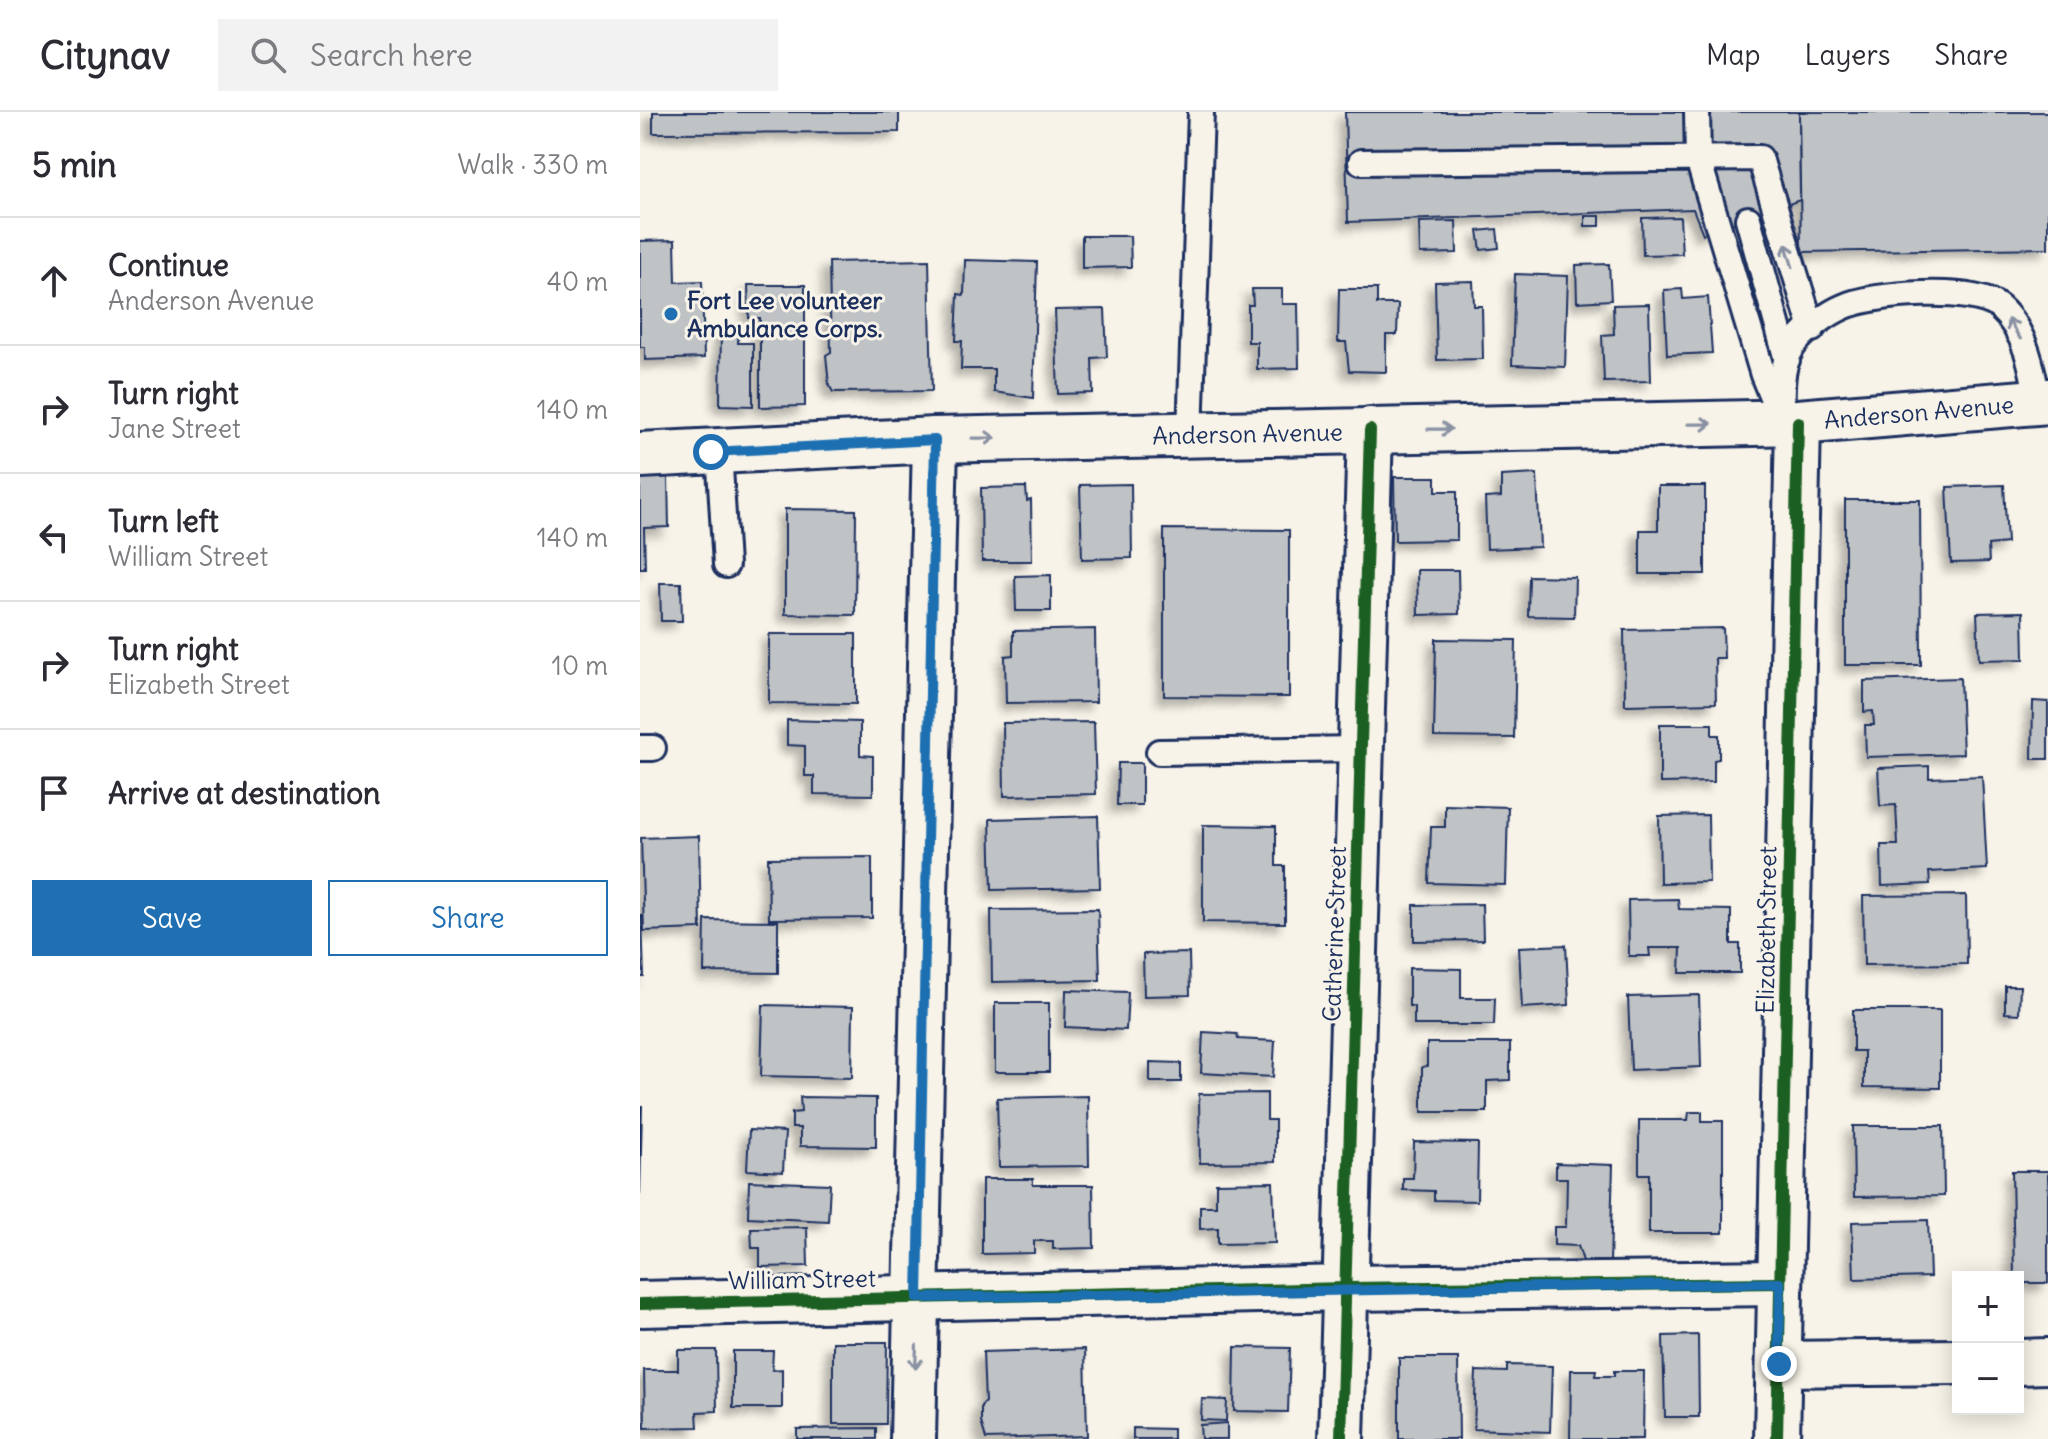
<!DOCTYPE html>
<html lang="en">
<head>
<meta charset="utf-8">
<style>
	body { margin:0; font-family:Delius,sans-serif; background:#f2f2f3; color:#2b2b33 }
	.controls { position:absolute; right:24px; bottom:24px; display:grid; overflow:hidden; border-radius:0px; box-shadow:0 4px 20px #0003 }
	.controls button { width:72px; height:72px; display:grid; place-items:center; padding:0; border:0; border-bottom:2px solid #e1e1e2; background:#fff; color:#2b2b33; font:40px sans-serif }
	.stop { position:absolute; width:24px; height:24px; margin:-18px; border:6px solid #1f6fb2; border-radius:50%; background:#fff }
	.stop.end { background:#1f6fb2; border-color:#fff; box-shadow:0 2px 8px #0008 }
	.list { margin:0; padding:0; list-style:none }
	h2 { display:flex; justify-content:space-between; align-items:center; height:104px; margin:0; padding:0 32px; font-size:34px }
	h2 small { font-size:26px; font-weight:400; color:#7c7c81 }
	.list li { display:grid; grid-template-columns:52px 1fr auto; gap:24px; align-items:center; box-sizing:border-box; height:128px; padding:0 32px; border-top:2px solid #e1e1e2 }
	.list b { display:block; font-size:30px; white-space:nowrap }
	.list p { margin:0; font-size:26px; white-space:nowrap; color:#7c7c81 }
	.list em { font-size:26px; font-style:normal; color:#7c7c81 }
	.actions { display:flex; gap:16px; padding:24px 32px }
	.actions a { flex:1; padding:18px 0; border:2px solid #1f6fb2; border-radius:0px; text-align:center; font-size:28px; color:#1f6fb2 }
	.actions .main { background:#1f6fb2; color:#fff }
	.icon { flex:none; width:44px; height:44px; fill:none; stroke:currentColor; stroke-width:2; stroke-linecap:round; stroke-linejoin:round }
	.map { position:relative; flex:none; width:1408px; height:1327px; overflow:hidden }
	header { display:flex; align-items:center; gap:48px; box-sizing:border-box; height:112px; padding:0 40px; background:#fff; border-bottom:2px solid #e1e1e2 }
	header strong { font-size:38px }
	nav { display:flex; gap:44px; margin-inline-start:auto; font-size:28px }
	.search { width:560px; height:72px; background:#f2f2f3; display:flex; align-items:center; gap:20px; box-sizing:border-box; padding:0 28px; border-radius:0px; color:#7c7c81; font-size:30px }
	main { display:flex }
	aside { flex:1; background:#fff }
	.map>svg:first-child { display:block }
</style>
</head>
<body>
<header>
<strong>Citynav</strong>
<div class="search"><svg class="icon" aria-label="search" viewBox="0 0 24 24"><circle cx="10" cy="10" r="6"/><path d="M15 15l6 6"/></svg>Search here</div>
<nav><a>Map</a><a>Layers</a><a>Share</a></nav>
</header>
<main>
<aside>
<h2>5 min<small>Walk · 330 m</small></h2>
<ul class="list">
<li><svg class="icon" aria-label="ahead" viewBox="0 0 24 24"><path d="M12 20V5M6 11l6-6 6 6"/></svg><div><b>Continue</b><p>Anderson Avenue</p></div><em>40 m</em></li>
<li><svg class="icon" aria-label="right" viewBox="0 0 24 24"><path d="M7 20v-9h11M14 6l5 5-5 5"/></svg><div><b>Turn right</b><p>Jane Street</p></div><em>140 m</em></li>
<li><svg class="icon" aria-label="left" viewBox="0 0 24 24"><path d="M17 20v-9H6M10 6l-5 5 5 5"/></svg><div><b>Turn left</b><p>William Street</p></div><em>140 m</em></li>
<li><svg class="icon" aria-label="right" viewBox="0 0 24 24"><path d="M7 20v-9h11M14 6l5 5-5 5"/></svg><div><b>Turn right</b><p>Elizabeth Street</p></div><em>10 m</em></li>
<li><svg class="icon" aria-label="arrive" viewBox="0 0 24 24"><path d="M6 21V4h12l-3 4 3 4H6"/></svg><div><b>Arrive at destination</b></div></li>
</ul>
<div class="actions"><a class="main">Save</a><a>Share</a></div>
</aside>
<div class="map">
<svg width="1408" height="1327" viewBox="0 0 1408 1327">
	<defs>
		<filter id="shadow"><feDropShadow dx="-7" dy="7" stdDeviation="4" flood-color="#0004"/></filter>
	</defs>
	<rect width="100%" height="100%" fill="#f7f3e8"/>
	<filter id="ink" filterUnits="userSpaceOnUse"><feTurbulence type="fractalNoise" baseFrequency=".0125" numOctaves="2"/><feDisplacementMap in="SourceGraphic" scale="16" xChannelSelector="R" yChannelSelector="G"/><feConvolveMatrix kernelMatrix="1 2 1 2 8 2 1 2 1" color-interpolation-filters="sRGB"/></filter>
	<g filter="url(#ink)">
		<!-- building -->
		<g fill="#c0c3c5" stroke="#1b2f5e" stroke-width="2" filter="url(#shadow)">
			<polygon points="13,0 259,0 259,20 13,21"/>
			<polygon points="705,0 1159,0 1160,88 1063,122 1053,97 708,110"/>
			<polygon points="1159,0 1408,0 1408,136 1161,140"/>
			<rect x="945" y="104" width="15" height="10"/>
			<polygon points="1040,105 1042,142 1003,143 1002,106"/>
			<polygon points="816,109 817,141 780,142 779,110"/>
			<polygon points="857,117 859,136 841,138 838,119"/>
			<polygon points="442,124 490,124 491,155 442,156"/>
			<polygon points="35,128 36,170 62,169 64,246 5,248 5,235 0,235 0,129"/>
			<polygon points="289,148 292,279 193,280 189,273 186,243 191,240 189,150"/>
			<polygon points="325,148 397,150 393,286 354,280 354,257 321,257 322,229 316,229 318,182 324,183"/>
			<polygon points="969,152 971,188 937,190 936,153"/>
			<polygon points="875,162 928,164 925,255 872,253"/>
			<polygon points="833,169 834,194 842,194 843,247 797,248 795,170"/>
			<polygon points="108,173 165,173 165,294 120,295 120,206 109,206"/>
			<polygon points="612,177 642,177 642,192 658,192 659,256 617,257 617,230 608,230 608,193 613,193"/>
			<polygon points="699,177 737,177 737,192 758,192 757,223 746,223 746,260 709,259 706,230 698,230"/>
			<polygon points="1042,177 1043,187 1068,185 1072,241 1027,243 1024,178"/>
			<polygon points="1009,192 1011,269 964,270 962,223 974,222 973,193"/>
			<polygon points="465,197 467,245 452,246 453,281 418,282 415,198"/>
			<polygon points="81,215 99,215 98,231 113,231 113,294 80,293"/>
			<polygon points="897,362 900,435 847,437 845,386 861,385 861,364"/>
			<polygon points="28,365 29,415 4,416 5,456 0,456 0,366"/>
			<polygon points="754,365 796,365 796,379 817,379 817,428 755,429"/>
			<polygon points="491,372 492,446 442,447 440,373"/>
			<polygon points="1364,373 1367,431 1348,433 1349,450 1311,451 1307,375"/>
			<polygon points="1018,374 1065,374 1065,462 1000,462 1000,418 1018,418"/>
			<polygon points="386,375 387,389 391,388 392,449 342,449 341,376"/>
			<polygon points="1205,388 1280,388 1281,553 1205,553"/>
			<polygon points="145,397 216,398 215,503 145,502"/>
			<polygon points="524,417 649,418 649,585 524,584"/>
			<polygon points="777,458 818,458 819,502 778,503"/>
			<polygon points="411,463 411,499 376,499 375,464"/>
			<polygon points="889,464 935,465 934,505 888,504"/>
			<polygon points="20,471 41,471 42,509 21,509"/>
			<polygon points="1383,500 1384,547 1339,548 1337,501"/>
			<polygon points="1083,516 1084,546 1075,546 1076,591 985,593 984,518"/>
			<polygon points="455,517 456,590 366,591 365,544 373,543 373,519"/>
			<polygon points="129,522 216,522 216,592 129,591"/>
			<polygon points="796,527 876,528 874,626 794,625"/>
			<polygon points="1320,566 1323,642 1226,645 1225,613 1234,613 1233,599 1224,600 1224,569"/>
			<polygon points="1393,589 1408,590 1408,647 1392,647"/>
			<polygon points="147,608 220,610 220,643 233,644 233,683 174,682 174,664 165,664 165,634 147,633"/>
			<polygon points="454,610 456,682 364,684 363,611"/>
			<polygon points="1020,612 1072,612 1072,623 1079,623 1079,647 1074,648 1074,670 1020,671"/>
			<polygon points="478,651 502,651 502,693 477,693"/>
			<polygon points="1289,654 1289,666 1342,664 1347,757 1289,760 1290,772 1242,774 1241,733 1258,733 1256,693 1240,694 1238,656"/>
			<polygon points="805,693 868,695 866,773 789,771 791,715 805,715"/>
			<polygon points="1068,703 1069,770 1020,771 1019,704"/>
			<polygon points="458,704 460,776 352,778 350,707"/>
			<polygon points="563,713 636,714 636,754 645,754 645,811 563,810"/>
			<polygon points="59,724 61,817 4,819 1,726"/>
			<polygon points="232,745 232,806 129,807 128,746"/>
			<polygon points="1326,783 1327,852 1224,853 1223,784"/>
			<polygon points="1038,787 1039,797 1091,798 1091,832 1100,832 1100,861 1040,861 1041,836 1009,836 1010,844 989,844 988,788"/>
			<polygon points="842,792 843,828 774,829 774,793"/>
			<polygon points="458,797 460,868 352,870 351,798"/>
			<polygon points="0,803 2,803 4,865 0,865"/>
			<polygon points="65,808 138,809 138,861 64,860"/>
			<polygon points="926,833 929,893 882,896 879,835"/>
			<polygon points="549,841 550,883 504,884 503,842"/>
			<polygon points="769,856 821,857 821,886 855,886 854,913 774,913 774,894 769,894"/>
			<polygon points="1365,874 1380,874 1379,902 1365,901"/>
			<polygon points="426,878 488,880 486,918 425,915"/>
			<polygon points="1059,883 1061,955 991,958 988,885"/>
			<rect x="355" y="891" width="54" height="69"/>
			<polygon points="123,893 213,895 212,966 121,964"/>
			<polygon points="1213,898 1300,898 1300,976 1224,975 1224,939 1213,939"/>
			<polygon points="563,920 597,922 598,927 635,929 633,965 561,961"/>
			<polygon points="787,931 870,931 870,968 847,969 847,1000 782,1000 782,955 787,954"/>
			<polygon points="510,950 541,951 541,970 510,970"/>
			<polygon points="627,981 627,1008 635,1008 635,1050 560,1051 559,982"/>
			<polygon points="448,984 449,1054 359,1055 357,986"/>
			<polygon points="160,985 236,986 236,1035 160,1034 160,1016 152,1016 152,1001 161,1000"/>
			<polygon points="0,995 2,995 0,1082"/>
			<polygon points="1049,1000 1062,1000 1062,1009 1083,1009 1083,1121 1009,1121 1009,1062 999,1062 999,1008 1048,1008"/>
			<polygon points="1213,1014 1303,1014 1304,1084 1214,1085"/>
			<polygon points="109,1018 145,1020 143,1060 107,1058"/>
			<polygon points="774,1030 838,1031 837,1089 794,1088 794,1079 763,1078 763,1066 773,1066"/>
			<polygon points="916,1051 973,1053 970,1150 943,1149 938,1134 914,1133 914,1115 926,1115 927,1066 916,1066"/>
			<polygon points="1372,1059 1408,1059 1408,1171 1378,1171 1378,1165 1374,1165"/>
			<polygon points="342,1067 393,1067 393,1073 453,1073 454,1136 413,1137 413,1129 394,1129 394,1141 342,1142"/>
			<polygon points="109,1069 190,1072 188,1109 108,1105"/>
			<polygon points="633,1070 635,1131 578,1132 578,1116 560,1117 560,1094 576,1094 576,1071"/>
			<polygon points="1288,1108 1290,1165 1214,1167 1212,1110"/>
			<polygon points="167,1115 168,1154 120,1155 120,1136 112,1136 111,1116"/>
			<polygon points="1058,1223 1059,1305 1025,1305 1023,1224"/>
			<polygon points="193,1230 247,1230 246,1312 193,1312"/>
			<polygon points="595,1235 650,1236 648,1300 594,1299"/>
			<polygon points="445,1237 447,1324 346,1327 341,1310 341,1294 345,1290 343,1240"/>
			<polygon points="38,1238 76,1238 77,1299 57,1300 58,1315 5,1316 4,1258 38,1258"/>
			<polygon points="93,1239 133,1239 132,1258 142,1257 142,1296 93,1296"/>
			<polygon points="759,1246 818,1246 819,1327 759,1327"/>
			<polygon points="867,1253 912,1254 910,1320 834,1317 836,1259 867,1260"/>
			<polygon points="931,1258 956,1258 955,1264 974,1264 974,1259 1004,1259 1003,1327 930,1327"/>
			<polygon points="562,1287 587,1288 586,1309 561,1308"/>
			<polygon points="587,1311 587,1327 561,1327 560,1313"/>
			<polygon points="236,1316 236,1327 157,1327 157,1317"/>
			<polygon points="493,1316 533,1317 533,1327 493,1327"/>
		</g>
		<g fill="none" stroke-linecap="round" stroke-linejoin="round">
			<!-- lane casing -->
			<g stroke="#1b2f5e" stroke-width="30">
				<g id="lane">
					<polyline points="1057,0 1058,47 1123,263 1137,297"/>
					<polyline points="721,50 1120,46 1172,217"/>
					<polyline points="1108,107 1147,248"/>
					<path d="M1142,310C1142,283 1138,249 1158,228C1168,216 1189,201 1203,195C1232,181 1334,174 1359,195C1386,219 1393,258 1398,290"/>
					<polyline points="550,322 561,0"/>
					<polyline points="79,339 86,453"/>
					<polyline points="0,636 13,636"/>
					<polyline points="519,640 721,637"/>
				</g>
			</g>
			<!-- street casing -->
			<g stroke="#1b2f5e" stroke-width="50">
				<g id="street">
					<polyline points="0,1192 706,1176 1140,1171"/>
					<polyline points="1378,1250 1408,1249"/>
					<polyline points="1139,1252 1318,1250"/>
					<polyline points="273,1327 295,328"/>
					<polyline points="701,1327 730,318"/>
					<polyline points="1137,1327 1158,310"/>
				</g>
			</g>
			<!-- secondary casing -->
			<g stroke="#1b2f5e" stroke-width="50">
				<g id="secondary">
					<path id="s1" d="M0,343L295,328L1158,310L1408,289"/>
				</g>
			</g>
			<!-- lane -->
			<use href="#lane" stroke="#f7f3e8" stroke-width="24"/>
			<!-- street -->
			<use href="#street" stroke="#f7f3e8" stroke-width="44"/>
			<!-- secondary -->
			<use href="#secondary" stroke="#f7f3e8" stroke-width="44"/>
			<!-- cycleway casing -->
			<g stroke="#f7f3e8" stroke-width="17">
				<g id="cycleway">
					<polyline points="0,1192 706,1176 1140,1171"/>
					<polyline points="701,1327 730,318"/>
					<polyline points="1137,1327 1158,310"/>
				</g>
			</g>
			<!-- cycleway -->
			<use href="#cycleway" stroke="#1b5e20" stroke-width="12"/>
		</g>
		<!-- one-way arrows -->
		<defs><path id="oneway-shaft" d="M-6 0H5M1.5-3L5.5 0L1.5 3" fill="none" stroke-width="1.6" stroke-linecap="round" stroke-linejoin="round" transform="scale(2)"/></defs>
		<g stroke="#8991a3">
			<use href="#oneway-shaft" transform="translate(1149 143) rotate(-107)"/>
			<use href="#oneway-shaft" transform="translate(1374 217) rotate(-123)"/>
			<use href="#oneway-shaft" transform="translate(1060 312) rotate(-1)"/>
			<use href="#oneway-shaft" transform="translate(800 317) rotate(-1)"/>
			<use href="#oneway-shaft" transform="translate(344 326) rotate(-1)"/>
			<use href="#oneway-shaft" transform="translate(276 1245) rotate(92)"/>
		</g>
	</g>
	<g fill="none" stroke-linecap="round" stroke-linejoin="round" filter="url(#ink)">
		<!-- route -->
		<polyline stroke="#1f6fb2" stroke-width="10" points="71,340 295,328 278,1186 1140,1171 1139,1252"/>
	</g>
	<!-- markers -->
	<circle fill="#1f6fb2" stroke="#f7f3e8" stroke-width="3" cx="31" cy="202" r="8"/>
	<g text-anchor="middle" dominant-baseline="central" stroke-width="6" stroke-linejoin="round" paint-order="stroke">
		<!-- poi labels -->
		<g font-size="24" font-weight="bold" fill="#1b2f5e" stroke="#f7f3e8" text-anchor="start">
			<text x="47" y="188">Fort Lee volunteer<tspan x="47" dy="28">Ambulance Corps.</tspan></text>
		</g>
		<!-- street labels -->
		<g font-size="24" fill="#1b2f5e" stroke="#f7f3e8">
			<text stroke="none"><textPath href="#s1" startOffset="1280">Anderson Avenue</textPath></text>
			<text stroke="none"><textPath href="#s1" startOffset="608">Anderson Avenue</textPath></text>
			<text transform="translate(1126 818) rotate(-89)">Elizabeth Street</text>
			<text transform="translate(694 822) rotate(-88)">Catherine Street</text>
			<text transform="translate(162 1167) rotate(-1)">William Street</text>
		</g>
	</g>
</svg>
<div class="controls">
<button>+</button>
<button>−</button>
</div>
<div class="stop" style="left:71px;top:340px"></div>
<div class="stop end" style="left:1139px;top:1252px"></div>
</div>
</main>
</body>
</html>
